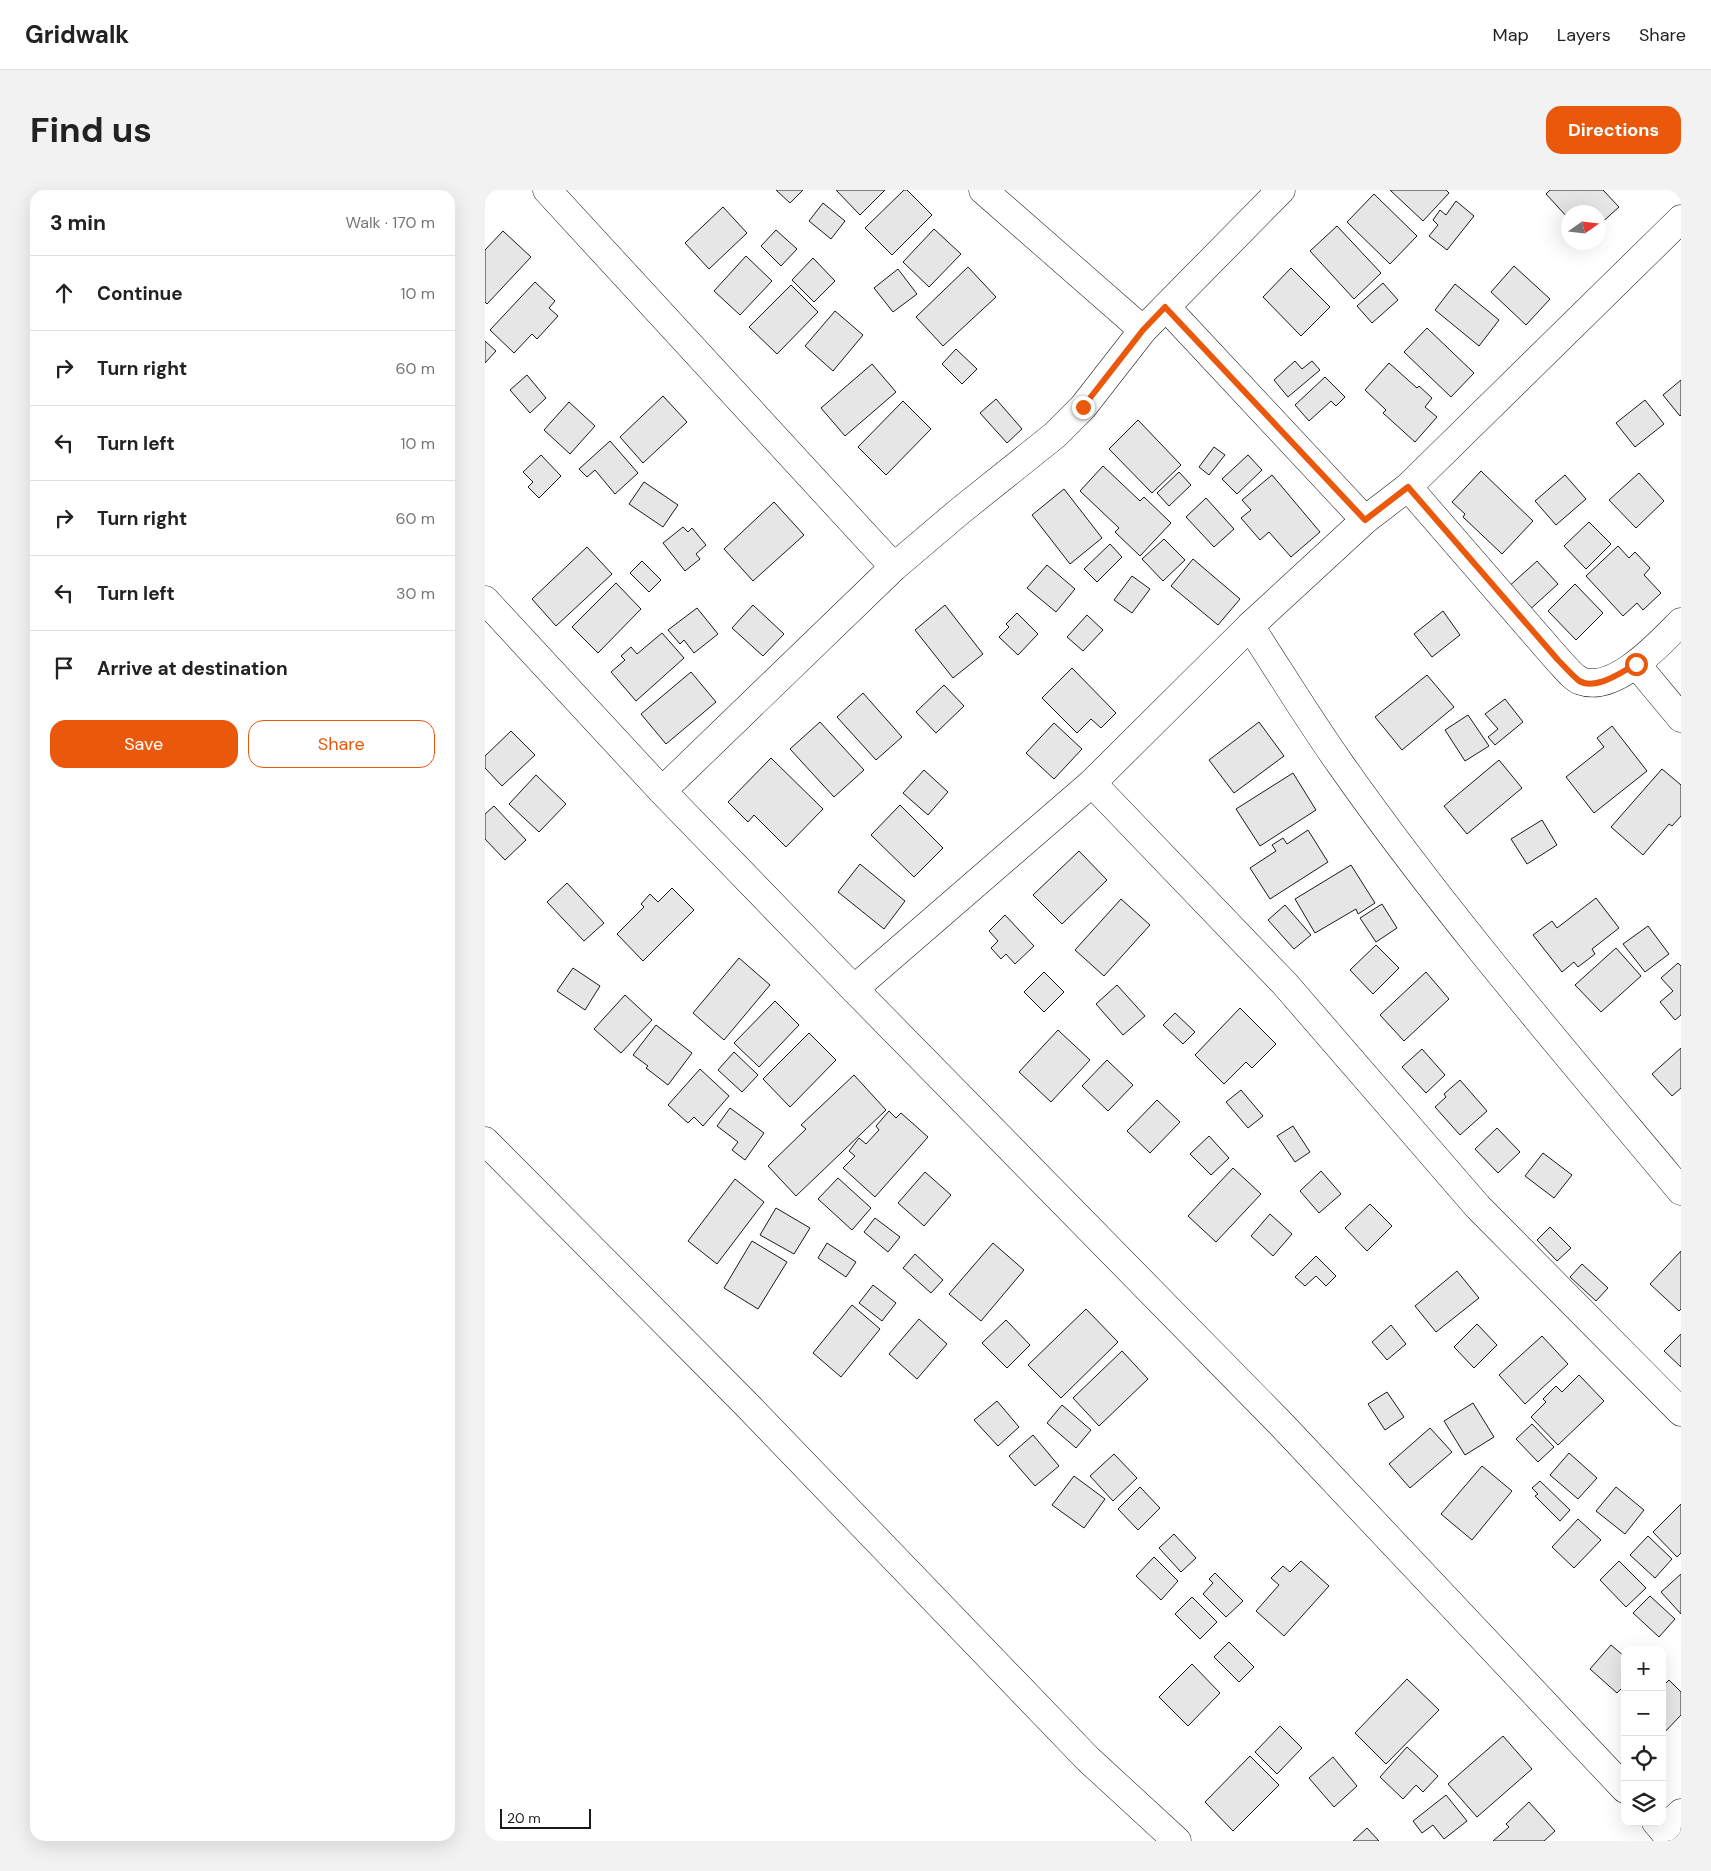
<!DOCTYPE html>
<html lang="en">
<head>
<meta charset="utf-8">
<style>
	body { margin:0; font-family:"DM Sans",sans-serif; background:#f2f2f2; color:#222 }
	.controls { position:absolute; right:15px; bottom:15px; display:grid; overflow:hidden; border-radius:10px; box-shadow:0 5px 20px #0002 }
	.controls button { width:45px; height:45px; display:grid; place-items:center; padding:0; border:0; border-bottom:1px solid #e0e0e0; background:#fff; color:#222; font:25px sans-serif }
	.compass { position:absolute; left:1076px; top:15px; width:45px; height:45px; border-radius:50%; background:#fff; box-shadow:0 5px 20px #0002; rotate:76deg }
	.scale { position:absolute; left:15px; bottom:12px; width:91px; box-sizing:border-box; padding-left:5px; border:2px solid #1a1a1a; border-top:0; font-size:14px; line-height:18px; white-space:nowrap; color:#1a1a1a; -webkit-text-stroke:4px #fff; paint-order:stroke }
	.stop { position:absolute; width:15px; height:15px; margin:-11px; border:4px solid #ea580c; border-radius:50%; background:#fff }
	.stop.end { background:#ea580c; border-color:#fff; box-shadow:0 1px 5px #0008 }
	.list { margin:0; padding:0; list-style:none }
	h2 { display:flex; justify-content:space-between; align-items:center; height:65px; margin:0; padding:0 20px; font-size:21px }
	h2 small { font-size:16px; font-weight:400; color:#767676 }
	.list li { display:grid; grid-template-columns:32px 1fr auto; gap:15px; align-items:center; box-sizing:border-box; height:75px; padding:0 20px; border-top:1px solid #e0e0e0 }
	.list b { display:block; font-size:19px; white-space:nowrap }
	.list em { font-size:16px; font-style:normal; color:#767676 }
	.actions { display:flex; gap:10px; padding:15px 20px }
	.actions a { flex:1; padding:11px 0; border:1px solid #ea580c; border-radius:15px; text-align:center; font-size:18px; color:#ea580c }
	.actions .main { background:#ea580c; color:#fff }
	.icon { flex:none; width:28px; height:28px; fill:none; stroke:currentColor; stroke-width:2; stroke-linecap:round; stroke-linejoin:round }
	.map { position:relative; flex:none; width:1196px; height:1651px; overflow:hidden; border-radius:15px }
	header { display:flex; align-items:center; gap:30px; box-sizing:border-box; height:70px; padding:0 25px; background:#fff; border-bottom:1px solid #e0e0e0 }
	header strong { font-size:24px }
	nav { display:flex; gap:28px; margin-inline-start:auto; font-size:18px }
	.intro { display:flex; align-items:center; justify-content:space-between; box-sizing:border-box; height:120px; padding:0 30px }
	h1 { margin:0; font-size:35px }
	.button { padding:12px 22px; border-radius:15px; background:#ea580c; color:#fff; font-size:18px; font-weight:700 }
	main { display:flex; gap:30px; padding:0 30px }
	aside { flex:1; background:#fff; border-radius:15px; box-shadow:0 5px 20px #0002 }
	.map>svg:first-child { display:block }
</style>
</head>
<body>
<header>
<strong>Gridwalk</strong>
<nav><a>Map</a><a>Layers</a><a>Share</a></nav>
</header>
<div class="intro"><h1>Find us</h1><a class="button">Directions</a></div>
<main>
<aside>
<h2>3 min<small>Walk · 170 m</small></h2>
<ul class="list">
<li><svg class="icon" aria-label="ahead" viewBox="0 0 24 24"><path d="M12 20V5M6 11l6-6 6 6"/></svg><div><b>Continue</b></div><em>10 m</em></li>
<li><svg class="icon" aria-label="right" viewBox="0 0 24 24"><path d="M7 20v-9h11M14 6l5 5-5 5"/></svg><div><b>Turn right</b></div><em>60 m</em></li>
<li><svg class="icon" aria-label="left" viewBox="0 0 24 24"><path d="M17 20v-9H6M10 6l-5 5 5 5"/></svg><div><b>Turn left</b></div><em>10 m</em></li>
<li><svg class="icon" aria-label="right" viewBox="0 0 24 24"><path d="M7 20v-9h11M14 6l5 5-5 5"/></svg><div><b>Turn right</b></div><em>60 m</em></li>
<li><svg class="icon" aria-label="left" viewBox="0 0 24 24"><path d="M17 20v-9H6M10 6l-5 5 5 5"/></svg><div><b>Turn left</b></div><em>30 m</em></li>
<li><svg class="icon" aria-label="arrive" viewBox="0 0 24 24"><path d="M6 21V4h12l-3 4 3 4H6"/></svg><div><b>Arrive at destination</b></div></li>
</ul>
<div class="actions"><a class="main">Save</a><a>Share</a></div>
</aside>
<div class="map">
<svg width="1196" height="1651" viewBox="0 0 1196 1651">
	<rect width="100%" height="100%" fill="#fff"/>
	<!-- building -->
	<g fill="#e6e6e6" stroke="#1a1a1a">
		<polygon points="291,0 318,0 305,13"/>
		<polygon points="351,0 400,0 375,25"/>
		<polygon points="419,0 422,0 447,25 407,65 380,38"/>
		<polygon points="905,0 961,0 964,3 938,31"/>
		<polygon points="1065,0 1118,0 1134,17 1114,35 1114,22 1084,22 1084,29 1061,4"/>
		<polygon points="889,4 932,46 905,74 862,32"/>
		<polygon points="971,11 989,26 962,60 944,46 953,35 948,30 955,20 961,25"/>
		<polygon points="338,13 360,31 346,49 324,31"/>
		<polygon points="238,17 262,43 224,79 200,53"/>
		<polygon points="852,36 896,83 869,109 825,61"/>
		<polygon points="449,39 476,64 444,97 418,72"/>
		<polygon points="291,40 312,59 296,76 276,56"/>
		<polygon points="18,41 46,67 2,114 0,112 0,60"/>
		<polygon points="261,66 287,91 255,125 229,101"/>
		<polygon points="328,68 350,91 329,112 307,90"/>
		<polygon points="1029,76 1065,109 1041,135 1006,102"/>
		<polygon points="483,77 511,107 458,156 431,127"/>
		<polygon points="806,78 845,117 816,146 778,107"/>
		<polygon points="413,79 432,104 408,122 389,98"/>
		<polygon points="50,92 70,111 64,118 73,126 52,149 47,144 29,163 5,140"/>
		<polygon points="898,93 913,110 887,133 872,116"/>
		<polygon points="970,94 1014,130 994,156 950,120"/>
		<polygon points="306,95 333,122 292,164 264,137"/>
		<polygon points="350,121 378,145 348,181 320,156"/>
		<polygon points="942,138 989,183 966,207 919,162"/>
		<polygon points="0,151 11,161 0,173"/>
		<polygon points="471,159 492,179 477,194 457,174"/>
		<polygon points="810,171 817,179 827,171 835,180 803,207 789,190"/>
		<polygon points="904,173 932,198 934,196 947,208 940,217 952,227 930,252 898,223 901,220 880,200"/>
		<polygon points="387,174 411,202 360,246 336,218"/>
		<polygon points="42,185 61,208 45,223 25,200"/>
		<polygon points="840,187 860,207 851,216 846,211 824,231 810,215"/>
		<polygon points="1196,190 1196,225 1195,226 1178,205"/>
		<polygon points="178,206 202,232 158,273 135,247"/>
		<polygon points="511,209 537,239 522,253 495,223"/>
		<polygon points="1160,210 1179,234 1150,257 1131,233"/>
		<polygon points="418,211 446,239 401,285 373,257"/>
		<polygon points="84,212 110,236 85,264 59,240"/>
		<polygon points="653,230 696,275 667,303 624,259"/>
		<polygon points="125,251 153,283 130,304 110,280 102,287 94,279"/>
		<polygon points="729,257 740,265 724,285 714,277"/>
		<polygon points="56,265 76,286 54,308 43,297 48,292 38,282"/>
		<polygon points="763,265 777,280 752,304 737,289"/>
		<polygon points="618,276 655,311 659,307 686,333 655,366 630,342 634,338 595,301"/>
		<polygon points="996,281 1048,331 1017,364 978,327 980,324 967,312"/>
		<polygon points="694,282 706,295 684,316 672,303"/>
		<polygon points="1154,283 1179,311 1151,338 1124,310"/>
		<polygon points="787,285 835,342 806,367 784,342 775,350 756,328 766,320 757,310"/>
		<polygon points="1080,285 1101,309 1071,335 1050,311"/>
		<polygon points="159,292 193,315 178,337 144,314"/>
		<polygon points="579,299 617,348 585,374 547,325"/>
		<polygon points="721,308 749,339 729,357 701,327"/>
		<polygon points="289,312 319,345 268,391 239,359"/>
		<polygon points="1104,332 1126,354 1101,379 1079,356"/>
		<polygon points="198,337 203,342 207,338 221,355 211,364 215,369 200,381 178,353"/>
		<polygon points="679,349 700,370 678,391 657,369"/>
		<polygon points="625,354 637,367 612,392 599,379"/>
		<polygon points="1133,356 1144,368 1150,362 1165,378 1159,385 1176,403 1158,420 1152,413 1138,426 1101,386"/>
		<polygon points="102,357 127,384 71,436 47,409"/>
		<polygon points="708,369 755,409 733,435 686,396"/>
		<polygon points="157,371 176,390 164,402 145,383"/>
		<polygon points="1052,371 1073,394 1042,422 1021,399"/>
		<polygon points="562,375 590,399 571,422 542,398"/>
		<polygon points="647,386 665,399 647,423 629,410"/>
		<polygon points="131,393 156,419 113,463 87,437"/>
		<polygon points="1090,394 1118,423 1091,450 1063,421"/>
		<polygon points="268,415 299,444 278,466 247,438"/>
		<polygon points="460,415 498,464 468,488 430,440"/>
		<polygon points="212,418 233,444 209,463 199,450 195,454 183,440"/>
		<polygon points="958,421 975,445 947,467 929,444"/>
		<polygon points="532,423 553,444 533,465 514,447 524,437 521,434"/>
		<polygon points="602,425 618,440 598,461 582,447"/>
		<polygon points="177,443 199,468 151,511 126,482 140,470 136,466 146,457 152,464"/>
		<polygon points="587,478 631,523 616,538 606,529 592,543 557,508"/>
		<polygon points="206,482 231,512 181,554 156,524"/>
		<polygon points="942,485 969,517 917,560 890,527"/>
		<polygon points="459,495 479,516 451,543 431,522"/>
		<polygon points="378,503 417,547 391,570 352,527"/>
		<polygon points="1020,509 1038,532 1010,555 1003,547 1013,539 1000,524"/>
		<polygon points="983,525 1004,556 980,571 960,540"/>
		<polygon points="335,532 379,580 349,607 305,559"/>
		<polygon points="774,532 799,566 749,603 724,570"/>
		<polygon points="569,533 597,559 569,589 541,563"/>
		<polygon points="1127,536 1162,581 1109,623 1081,587 1119,557 1112,548"/>
		<polygon points="26,541 50,565 17,596 0,578 0,566"/>
		<polygon points="286,568 338,619 301,657 269,625 263,632 243,612"/>
		<polygon points="1014,570 1037,598 982,644 959,616"/>
		<polygon points="1177,579 1196,595 1196,626 1187,636 1184,634 1158,665 1126,637"/>
		<polygon points="439,580 463,602 443,625 418,603"/>
		<polygon points="808,583 831,620 775,656 751,619"/>
		<polygon points="51,585 81,614 54,642 24,614"/>
		<polygon points="415,615 458,658 429,687 386,645"/>
		<polygon points="9,616 41,650 20,670 0,649 0,624"/>
		<polygon points="1057,630 1072,655 1042,674 1026,649"/>
		<polygon points="823,640 843,672 785,709 765,678 791,661 787,655 798,648 802,654"/>
		<polygon points="594,661 622,690 577,734 548,705"/>
		<polygon points="375,674 420,711 399,739 353,702"/>
		<polygon points="866,675 890,713 873,724 871,719 830,743 810,709"/>
		<polygon points="82,693 119,733 99,751 62,712"/>
		<polygon points="187,698 209,720 158,771 132,744 159,717 156,714 165,704 173,712"/>
		<polygon points="1111,708 1134,738 1107,759 1110,764 1093,777 1089,772 1077,782 1048,745 1067,731 1072,738"/>
		<polygon points="636,709 665,735 619,786 590,760"/>
		<polygon points="897,714 912,738 891,752 875,728"/>
		<polygon points="800,715 826,745 809,759 783,730"/>
		<polygon points="520,725 549,756 530,774 521,764 516,769 506,758 513,751 504,741"/>
		<polygon points="1163,736 1184,764 1160,782 1138,754"/>
		<polygon points="891,755 914,778 888,804 865,780"/>
		<polygon points="1131,758 1156,786 1116,822 1090,795"/>
		<polygon points="254,768 285,795 239,850 208,823"/>
		<polygon points="1193,773 1196,776 1196,825 1190,830 1175,812 1188,801 1176,788"/>
		<polygon points="88,778 115,796 100,820 72,801"/>
		<polygon points="559,782 579,802 559,822 539,802"/>
		<polygon points="941,782 964,809 919,851 895,825"/>
		<polygon points="632,795 660,826 638,845 611,814"/>
		<polygon points="140,805 167,830 136,863 109,839"/>
		<polygon points="290,811 314,835 274,877 249,853"/>
		<polygon points="755,818 791,854 767,878 761,872 739,894 710,865"/>
		<polygon points="690,823 710,842 698,854 678,835"/>
		<polygon points="171,835 207,863 183,895 161,878 163,876 148,865"/>
		<polygon points="573,840 605,870 566,912 534,882"/>
		<polygon points="324,843 351,870 305,917 278,889"/>
		<polygon points="1196,858 1196,898 1187,906 1167,884"/>
		<polygon points="937,859 960,885 941,903 917,877"/>
		<polygon points="249,862 273,885 257,902 233,880"/>
		<polygon points="622,870 648,895 623,921 597,896"/>
		<polygon points="215,879 244,906 218,936 209,927 203,933 183,915"/>
		<polygon points="369,885 401,920 311,1006 283,976 321,939 316,935"/>
		<polygon points="975,890 1002,921 975,945 950,917 961,907 959,904"/>
		<polygon points="756,900 778,926 763,938 741,912"/>
		<polygon points="672,910 695,932 665,963 642,941"/>
		<polygon points="245,918 279,943 260,970 247,960 253,952 232,936"/>
		<polygon points="404,921 411,928 416,923 443,947 390,1007 358,978 370,966 364,961 374,948 381,954 394,940 391,936"/>
		<polygon points="808,936 825,962 810,972 792,946"/>
		<polygon points="1012,938 1035,962 1013,983 990,959"/>
		<polygon points="724,946 744,968 726,985 705,964"/>
		<polygon points="1058,963 1087,985 1069,1008 1040,986"/>
		<polygon points="748,978 776,1004 731,1052 703,1026"/>
		<polygon points="836,981 856,1004 834,1023 815,1001"/>
		<polygon points="440,982 466,1005 439,1036 413,1013"/>
		<polygon points="353,988 386,1018 367,1040 333,1009"/>
		<polygon points="250,989 279,1012 232,1074 203,1051"/>
		<polygon points="885,1014 907,1036 882,1061 860,1038"/>
		<polygon points="291,1018 325,1038 309,1064 275,1045"/>
		<polygon points="785,1024 807,1044 788,1066 766,1046"/>
		<polygon points="390,1028 415,1047 403,1062 379,1042"/>
		<polygon points="1065,1037 1086,1058 1072,1071 1052,1050"/>
		<polygon points="267,1051 302,1072 273,1119 239,1098"/>
		<polygon points="342,1053 371,1072 361,1087 333,1068"/>
		<polygon points="508,1053 539,1080 496,1131 464,1104"/>
		<polygon points="1196,1061 1196,1119 1194,1121 1165,1094"/>
		<polygon points="430,1064 458,1090 446,1103 418,1078"/>
		<polygon points="831,1066 851,1086 841,1096 831,1086 820,1096 810,1087"/>
		<polygon points="1097,1074 1123,1098 1111,1111 1085,1087"/>
		<polygon points="972,1081 994,1108 951,1142 930,1116"/>
		<polygon points="388,1095 411,1113 397,1131 374,1113"/>
		<polygon points="367,1115 395,1139 356,1187 328,1163"/>
		<polygon points="601,1119 633,1152 576,1208 543,1175"/>
		<polygon points="434,1129 462,1154 432,1189 404,1164"/>
		<polygon points="521,1130 545,1155 522,1178 497,1153"/>
		<polygon points="992,1134 1012,1155 989,1178 969,1157"/>
		<polygon points="906,1135 921,1154 902,1170 887,1152"/>
		<polygon points="1196,1144 1196,1177 1179,1161"/>
		<polygon points="1057,1146 1083,1174 1040,1214 1014,1185"/>
		<polygon points="637,1161 663,1189 614,1236 588,1208"/>
		<polygon points="1094,1185 1119,1211 1073,1255 1046,1227 1061,1212 1058,1209 1071,1196 1077,1202"/>
		<polygon points="902,1202 919,1227 900,1240 883,1214"/>
		<polygon points="512,1211 534,1237 513,1256 489,1230"/>
		<polygon points="988,1213 1009,1247 980,1265 959,1231"/>
		<polygon points="577,1215 606,1240 591,1258 562,1233"/>
		<polygon points="1047,1234 1069,1257 1053,1272 1031,1249"/>
		<polygon points="945,1238 967,1262 925,1298 904,1274"/>
		<polygon points="548,1245 574,1276 550,1296 524,1266"/>
		<polygon points="1084,1263 1112,1288 1093,1309 1065,1285"/>
		<polygon points="629,1264 652,1288 628,1311 605,1286"/>
		<polygon points="997,1276 1027,1301 987,1350 956,1324"/>
		<polygon points="589,1286 620,1309 599,1338 567,1315"/>
		<polygon points="1055,1291 1085,1320 1075,1331 1050,1306 1053,1304 1047,1298"/>
		<polygon points="655,1297 675,1318 653,1340 633,1319"/>
		<polygon points="1131,1297 1159,1320 1140,1344 1111,1321"/>
		<polygon points="1196,1314 1196,1363 1192,1367 1168,1342"/>
		<polygon points="1093,1329 1116,1350 1089,1378 1067,1357"/>
		<polygon points="689,1344 711,1368 696,1382 674,1358"/>
		<polygon points="1163,1346 1187,1369 1170,1388 1145,1365"/>
		<polygon points="669,1367 693,1391 676,1410 651,1386"/>
		<polygon points="816,1371 844,1396 799,1446 771,1421 794,1395 786,1388 798,1376 805,1382"/>
		<polygon points="1134,1371 1161,1398 1141,1417 1115,1390"/>
		<polygon points="730,1383 758,1411 741,1427 718,1404 728,1393 724,1389"/>
		<polygon points="1196,1384 1196,1424 1176,1402"/>
		<polygon points="1165,1406 1190,1429 1174,1447 1148,1423"/>
		<polygon points="707,1407 732,1432 715,1449 690,1424"/>
		<polygon points="744,1452 769,1477 754,1492 729,1467"/>
		<polygon points="1126,1455 1140,1467 1140,1495 1132,1503 1105,1479"/>
		<polygon points="707,1474 735,1503 703,1536 674,1507"/>
		<polygon points="922,1489 954,1520 901,1574 870,1543"/>
		<polygon points="1184,1490 1196,1502 1196,1525 1177,1545 1177,1497"/>
		<polygon points="795,1536 817,1558 792,1584 770,1562"/>
		<polygon points="1018,1546 1047,1579 992,1627 963,1594"/>
		<polygon points="922,1557 953,1586 938,1602 931,1595 918,1609 895,1587"/>
		<polygon points="765,1566 794,1595 748,1641 720,1612"/>
		<polygon points="848,1567 872,1596 849,1617 824,1588"/>
		<polygon points="961,1605 982,1631 959,1649 948,1635 937,1643 928,1631"/>
		<polygon points="1044,1612 1070,1641 1059,1651 1008,1651 1024,1637 1021,1634"/>
		<polygon points="882,1638 894,1651 868,1651"/>
	</g>
	<g fill="none" stroke-linecap="round" stroke-linejoin="round">
		<!-- minor casing -->
		<g stroke="#1a1a1a" stroke-width="29">
			<g id="minor">
				<polyline points="62,0 409,377"/>
				<polyline points="498,0 658,140"/>
				<polyline points="681,117 880,330"/>
				<path d="M923,297L1073,470C1079,476 1088,488 1096,491C1130,503 1174,454 1196,432"/>
				<polyline points="0,410 177,601 369,799 796,1234 1140,1599"/>
				<path d="M765,436C795,482 824,530 856,575C960,723 1080,862 1196,1001"/>
				<polyline points="1151,474 1196,528"/>
				<polyline points="607,593 800,794 993,1017 1196,1222"/>
				<polyline points="177,601 409,377 475,321 570,245 598,217 658,140 796,0"/>
				<polyline points="369,799 607,593 765,436 880,330 923,297 1196,29"/>
				<polyline points="0,951 261,1214 603,1569 692,1651"/>
				<polyline points="1171,1632 1187,1651"/>
				<polyline points="1178,1640 1196,1623"/>
			</g>
		</g>
		<!-- minor -->
		<use href="#minor" stroke="#fff" stroke-width="28"/>
	</g>
	<g fill="none" stroke-linecap="round" stroke-linejoin="round">
		<!-- route -->
		<path stroke="#ea580c" stroke-width="6" d="M598,217L658,140L680,117L880,330L923,297L1073,470C1079,476 1086,484 1093,490C1109,502 1137,482 1151,474"/>
	</g>
</svg>
<div class="controls">
<button>+</button>
<button>−</button>
<button><svg class="icon" aria-label="locate" viewBox="0 0 24 24"><circle cx="12" cy="12" r="6"/><path d="M12 2v4M12 18v4M2 12h4M18 12h4"/></svg></button>
<button><svg class="icon" aria-label="layers" viewBox="0 0 24 24"><path d="M12 4l9 5-9 5-9-5zM3 14l9 5 9-5"/></svg></button>
</div>
<svg class="compass" viewBox="-18 -18 36 36"><path d="M0-13l5 13h-10z" fill="#e53935"/><path d="M0 13l5-13h-10z" fill="#767676"/></svg>
<div class="scale">20 m</div>
<div class="stop" style="left:1151px;top:474px"></div>
<div class="stop end" style="left:598px;top:217px"></div>
</div>
</main>
</body>
</html>
